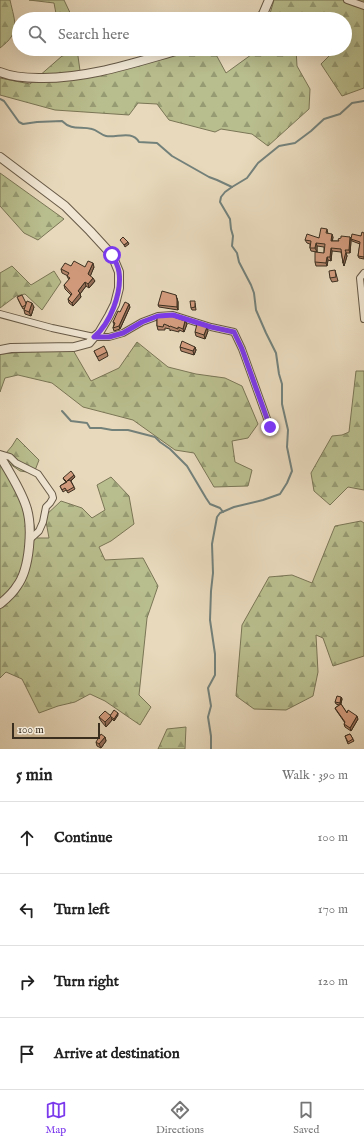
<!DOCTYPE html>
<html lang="en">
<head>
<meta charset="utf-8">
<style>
	body { margin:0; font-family:"IM FELL English",serif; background:#f6f6f6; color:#222 }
	.scale { position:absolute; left:12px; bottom:10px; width:88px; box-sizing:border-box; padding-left:4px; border:2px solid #3a2e1f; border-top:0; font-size:11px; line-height:14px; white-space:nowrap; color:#3a2e1f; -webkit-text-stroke:3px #f0e6d3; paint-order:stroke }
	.stop { position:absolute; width:12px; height:12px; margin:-9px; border:3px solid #7c3aed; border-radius:50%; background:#fff }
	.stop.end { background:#7c3aed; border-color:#fff; box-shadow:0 1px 4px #0008 }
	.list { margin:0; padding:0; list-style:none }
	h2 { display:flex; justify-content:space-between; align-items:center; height:52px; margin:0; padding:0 16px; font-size:17px }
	h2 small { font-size:13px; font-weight:400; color:#767676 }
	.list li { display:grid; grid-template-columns:26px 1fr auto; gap:12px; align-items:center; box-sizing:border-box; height:72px; padding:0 16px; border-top:1px solid #e0e0e0 }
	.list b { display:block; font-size:15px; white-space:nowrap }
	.list em { font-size:13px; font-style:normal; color:#767676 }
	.icon { flex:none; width:22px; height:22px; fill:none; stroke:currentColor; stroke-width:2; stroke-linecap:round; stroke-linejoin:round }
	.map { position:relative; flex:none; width:364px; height:749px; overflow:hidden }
	.search { position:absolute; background:#fff; box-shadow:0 4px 16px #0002; left:12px; right:12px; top:12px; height:44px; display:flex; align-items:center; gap:10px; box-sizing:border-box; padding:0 14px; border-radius:22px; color:#767676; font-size:15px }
	.sheet { height:340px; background:#fff }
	nav { display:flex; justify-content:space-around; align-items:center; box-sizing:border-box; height:56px; border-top:1px solid #e0e0e0; background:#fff; font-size:11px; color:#767676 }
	nav a { display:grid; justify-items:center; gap:2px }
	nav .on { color:#7c3aed }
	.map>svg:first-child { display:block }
</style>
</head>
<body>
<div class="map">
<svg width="364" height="749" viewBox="0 0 364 749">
	<defs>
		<pattern id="forest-firs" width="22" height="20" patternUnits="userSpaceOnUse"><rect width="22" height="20" fill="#b9be8e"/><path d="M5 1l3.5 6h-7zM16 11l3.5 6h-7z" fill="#979b73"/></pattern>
	</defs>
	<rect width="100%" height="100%" fill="#e8d9bc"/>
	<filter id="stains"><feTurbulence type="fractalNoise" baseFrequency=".005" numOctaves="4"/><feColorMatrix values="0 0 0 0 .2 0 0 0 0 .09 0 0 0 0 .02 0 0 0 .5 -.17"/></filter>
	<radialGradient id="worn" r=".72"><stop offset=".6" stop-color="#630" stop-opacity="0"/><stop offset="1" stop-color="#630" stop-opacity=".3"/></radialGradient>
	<!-- forest -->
	<g fill="url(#forest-firs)" stroke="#7a7656">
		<path d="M0,0H10C15,23 21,32 0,48Z"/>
		<polygon points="29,0 64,0 73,19 57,19 54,3"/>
		<polygon points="274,0 364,0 364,88 342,96 321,64 331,54 330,49 345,49 345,19 267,19 269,17"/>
		<polygon points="61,49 77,49 81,78 192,49 213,49 226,73 255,52 254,49 296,49 297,66 310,89 309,109 268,146 252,134 221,129 215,132 169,120 157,104 138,103 129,115 55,110 0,95 0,78 30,84 62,56"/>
		<polygon points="0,173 64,219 38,240 24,233 0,206"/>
		<polygon points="12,266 31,285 54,271 61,282 42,310 25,294 16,296 0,308 0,273"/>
		<polygon points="137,342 168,367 196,374 225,378 242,386 258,424 248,438 232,441 235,462 252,470 248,486 214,487 194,453 175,450 133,420 83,407 52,383 18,375 5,378 0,392 0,354 27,352 73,350 91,381 119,368"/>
		<polygon points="356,371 364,371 364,490 348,487 330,505 314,491 311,473 332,436 342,435 349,432"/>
		<polygon points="17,438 39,460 34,473 20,471 10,464 31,508 33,521 37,538 49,538 45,516 61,501 82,508 92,518 105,510 97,485 111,477 129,496 134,524 111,541 99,547 105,560 143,558 158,586 147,618 139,695 151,707 140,725 105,701 90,694 75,702 58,706 39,713 22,679 6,672 0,678 0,460 12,446"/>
		<polygon points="361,521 364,523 364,656 333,666 323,638 316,635 318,672 313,696 286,710 254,709 236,696 242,625 269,577 292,575 312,583 335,526"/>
		<polygon points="186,727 185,749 158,749 167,729"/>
	</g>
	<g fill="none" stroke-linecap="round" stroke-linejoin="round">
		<!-- stream -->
		<g stroke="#73817b" stroke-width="2">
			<path d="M0,99L4,101L19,122L23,124L37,122L62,121C72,131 80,126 92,129C97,130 101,135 106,136C117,138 132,130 139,142L157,143L172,156L209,177L217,180L232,187"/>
			<polyline points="62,411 71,421 87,423 90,428 101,428 112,430 128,430 155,437 160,442 170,449 187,466 206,498 210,504 220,508 223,512"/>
			<polyline points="211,749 211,736 208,717 211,706 208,688 215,675 215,654 210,620 211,591 213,573 212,544 217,517 220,513 234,507 263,500 280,494 287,483 292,471 287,447 288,430 282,404 282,384 279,374 276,353 266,333 256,310 254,293 251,285 239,262 237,253 232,246 233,236 231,229 230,219 220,202 221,197 225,192 232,187 247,178 258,163 279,146 295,143 311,131 324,119 340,114 352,103 364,101"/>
		</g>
		<!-- minor casing -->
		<g stroke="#665946" stroke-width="8">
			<g id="minor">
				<polyline points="347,0 364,6"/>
				<polyline points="364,273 360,278 364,319"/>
				<polyline points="0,314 52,328 94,337 109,337 123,333 142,322 158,316 173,315 211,327 234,332 242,349 270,427"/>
				<polyline points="0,454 10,457 16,463 38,474 52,494 53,498 50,503 46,507 43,522 39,531 29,540"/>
			</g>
		</g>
		<!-- tertiary casing -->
		<g stroke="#665946" stroke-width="10">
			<g id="tertiary">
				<polyline points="258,19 263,14 269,0"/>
				<path d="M0,72C12,77 26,78 39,78C88,79 136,62 183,49"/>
				<polyline points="0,157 65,206 90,231 112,255 119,272 119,288 115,304 109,316 99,333 94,337 89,343 74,347 11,348 0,350"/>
				<path d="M0,456C9,472 20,488 26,506C33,526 30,569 17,586C13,593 6,599 0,604"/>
			</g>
		</g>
		<!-- minor -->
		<use href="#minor" stroke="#f0e6d3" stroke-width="6"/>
		<!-- tertiary -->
		<use href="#tertiary" stroke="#f0e6d3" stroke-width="8"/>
	</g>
	<!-- wall -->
	<g fill="#b5866c" stroke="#3a2e1f">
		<polygon points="327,229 328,234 333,237 332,241 339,241 350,237 351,241 350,253 346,253 347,256 344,266 341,252 332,251 331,261 328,260 327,266 316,266 315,262 324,253 324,247 317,246 317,252 311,251 310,248 310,244 307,243 305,240 319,238"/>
		<polygon points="364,233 364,259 359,258 358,256 360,244 352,241 351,239 361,236"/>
		<polygon points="94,267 90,276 95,281 89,288 86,286 80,294 81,297 73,306 69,303 68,299 71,295 65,289 64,285 69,280 67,276 68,276 62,273 61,269"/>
		<polygon points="335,270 338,281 332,282 330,278"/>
		<polygon points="177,298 178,302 178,310 159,307 158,305"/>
		<polygon points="18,299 34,307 31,316 25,314 24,310 25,308 23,309"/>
		<polygon points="195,303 196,310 192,310 191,308"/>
		<polygon points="130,307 120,329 114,331 113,328 114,324 113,322 120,312"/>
		<polygon points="157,317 185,321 187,324 184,332 179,330 179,332 171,330 170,331 170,329 165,328 165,330 158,330 157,326"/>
		<polygon points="208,331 205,339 196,336 195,332"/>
		<polygon points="180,347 195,347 196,350 194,355 181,351"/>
		<polygon points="94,351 107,352 108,356 99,361"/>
		<polygon points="75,477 71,481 75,489 68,493 66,490 63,492 60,486 66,482 64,480 63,478"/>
		<polygon points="341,697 342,699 341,704 347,713 358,719 351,731 345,727 344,724 345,723 336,710 335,708 339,705 336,704 335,702"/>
		<polygon points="110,715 118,715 114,721 112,719 112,720 106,727 101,721 99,717"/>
		<polygon points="350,734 354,741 348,744 345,736"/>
		<polygon points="105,737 106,741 101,748 97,746 96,742"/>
	</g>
	<!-- shaded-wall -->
	<g fill="#946d58" stroke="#3a2e1f">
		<polygon points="332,234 333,237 332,244 331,241"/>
		<polygon points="350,237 351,241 350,253 349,250"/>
		<polygon points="128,242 129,244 125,247 124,245"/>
		<polygon points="316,243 317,246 317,252 315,248"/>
		<polygon points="331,248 332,251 331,261 330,257"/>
		<polygon points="345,250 347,256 344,266 343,263"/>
		<polygon points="327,257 328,260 327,266 326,263"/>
		<polygon points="93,263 94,267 90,277 88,274"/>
		<polygon points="93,278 95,281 89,288 88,284"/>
		<polygon points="85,282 86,286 80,294 81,297 73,306 72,303 78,291"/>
		<polygon points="176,295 178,302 178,310 177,307"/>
		<polygon points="32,303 34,307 31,316 29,312"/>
		<polygon points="129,304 130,307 120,329 119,326"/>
		<polygon points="185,321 187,324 184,332 183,329"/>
		<polygon points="207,327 208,331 205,339 204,335"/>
		<polygon points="195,347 196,350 194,355 193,351"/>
		<polygon points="74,475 75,477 68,483 67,481"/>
		<polygon points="341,697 342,699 340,706 340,703"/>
		<polygon points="118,713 118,715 114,721 114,719"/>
		<polygon points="111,716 112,720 106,727 105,722"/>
		<polygon points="357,716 358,719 351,731 350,728"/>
		<polygon points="105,737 106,741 101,748 99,744"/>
	</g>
	<!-- building -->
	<g fill="#d39c7e" stroke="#3a2e1f">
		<polygon points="321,228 327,229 326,233 332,234 331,241 339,241 338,239 341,238 341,236 350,237 349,250 345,250 346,252 343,263 341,249 331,248 330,257 327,257 326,263 315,262 315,252 324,253 325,244 316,243 315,248 310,248 311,241 305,240 307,234 319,238"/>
		<polygon points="362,232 364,233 364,257 358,256 360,242 351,239 352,234 361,236"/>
		<polygon points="123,237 128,242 124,245 120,240"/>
		<polygon points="74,261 85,267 88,261 93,263 88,274 93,278 88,284 85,282 78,291 80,293 72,303 68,299 72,294 64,285 70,278 67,276 69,273 61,269 65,263 71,266"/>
		<polygon points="335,270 336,277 330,278 329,271"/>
		<polygon points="162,291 176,295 177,300 177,307 158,305"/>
		<polygon points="22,295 26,303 26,305 22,307 17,297"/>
		<polygon points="27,301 32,303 29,312 24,310"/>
		<polygon points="190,301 195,301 195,307 191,308"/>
		<polygon points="125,302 129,304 119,326 113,328 115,323 113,322 118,311 120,312"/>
		<polygon points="171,316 185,321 183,329 178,327 178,329 170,326 169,327 169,326 164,324 163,327 157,326 157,317"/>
		<polygon points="197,324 207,327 204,335 195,332"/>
		<polygon points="182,341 195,347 193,351 180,347"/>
		<polygon points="104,346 107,352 97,357 94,351"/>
		<polygon points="71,471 74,475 67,481 70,480 74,487 67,491 65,488 62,490 60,486 67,482 63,478"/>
		<polygon points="337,696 341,697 340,703 335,702"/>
		<polygon points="341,704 347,713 348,710 357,716 350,728 344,724 345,722 335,708"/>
		<polygon points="114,710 118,713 114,719 110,716"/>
		<polygon points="105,711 111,716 105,722 99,717"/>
		<polygon points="101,734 105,737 99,744 96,742"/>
		<polygon points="350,734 353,739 348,742 345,736"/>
	</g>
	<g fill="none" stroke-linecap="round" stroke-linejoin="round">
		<!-- route -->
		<path stroke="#7c3aed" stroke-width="5" d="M112,255C115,260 118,266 119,272C122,293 110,324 94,337H109L123,333L142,322L158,316L173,315L211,327L234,332L242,349L270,427"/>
	</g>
	<rect width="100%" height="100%" filter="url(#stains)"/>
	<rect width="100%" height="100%" fill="url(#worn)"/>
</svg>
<div class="scale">100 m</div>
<div class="stop" style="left:112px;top:255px"></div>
<div class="stop end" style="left:270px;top:427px"></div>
<div class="search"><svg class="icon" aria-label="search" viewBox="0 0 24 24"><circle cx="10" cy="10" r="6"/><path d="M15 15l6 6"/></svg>Search here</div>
</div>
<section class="sheet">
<h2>5 min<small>Walk · 390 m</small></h2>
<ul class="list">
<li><svg class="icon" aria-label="ahead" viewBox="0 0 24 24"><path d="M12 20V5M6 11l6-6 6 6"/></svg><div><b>Continue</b></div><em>100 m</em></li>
<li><svg class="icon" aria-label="left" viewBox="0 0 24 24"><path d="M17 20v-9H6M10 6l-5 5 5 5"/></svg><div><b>Turn left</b></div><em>170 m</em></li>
<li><svg class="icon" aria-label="right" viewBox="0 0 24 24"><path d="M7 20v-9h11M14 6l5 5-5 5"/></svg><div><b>Turn right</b></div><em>120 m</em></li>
<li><svg class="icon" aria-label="arrive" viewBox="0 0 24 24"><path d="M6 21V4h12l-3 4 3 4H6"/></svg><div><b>Arrive at destination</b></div></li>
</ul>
</section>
<nav>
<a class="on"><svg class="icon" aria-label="map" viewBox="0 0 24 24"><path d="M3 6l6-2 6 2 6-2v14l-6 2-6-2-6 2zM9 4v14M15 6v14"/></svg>Map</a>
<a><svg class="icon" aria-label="directions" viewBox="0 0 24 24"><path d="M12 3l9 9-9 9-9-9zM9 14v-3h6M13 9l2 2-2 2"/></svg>Directions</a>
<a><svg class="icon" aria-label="saved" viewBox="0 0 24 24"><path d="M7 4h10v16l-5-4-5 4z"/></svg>Saved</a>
</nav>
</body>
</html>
